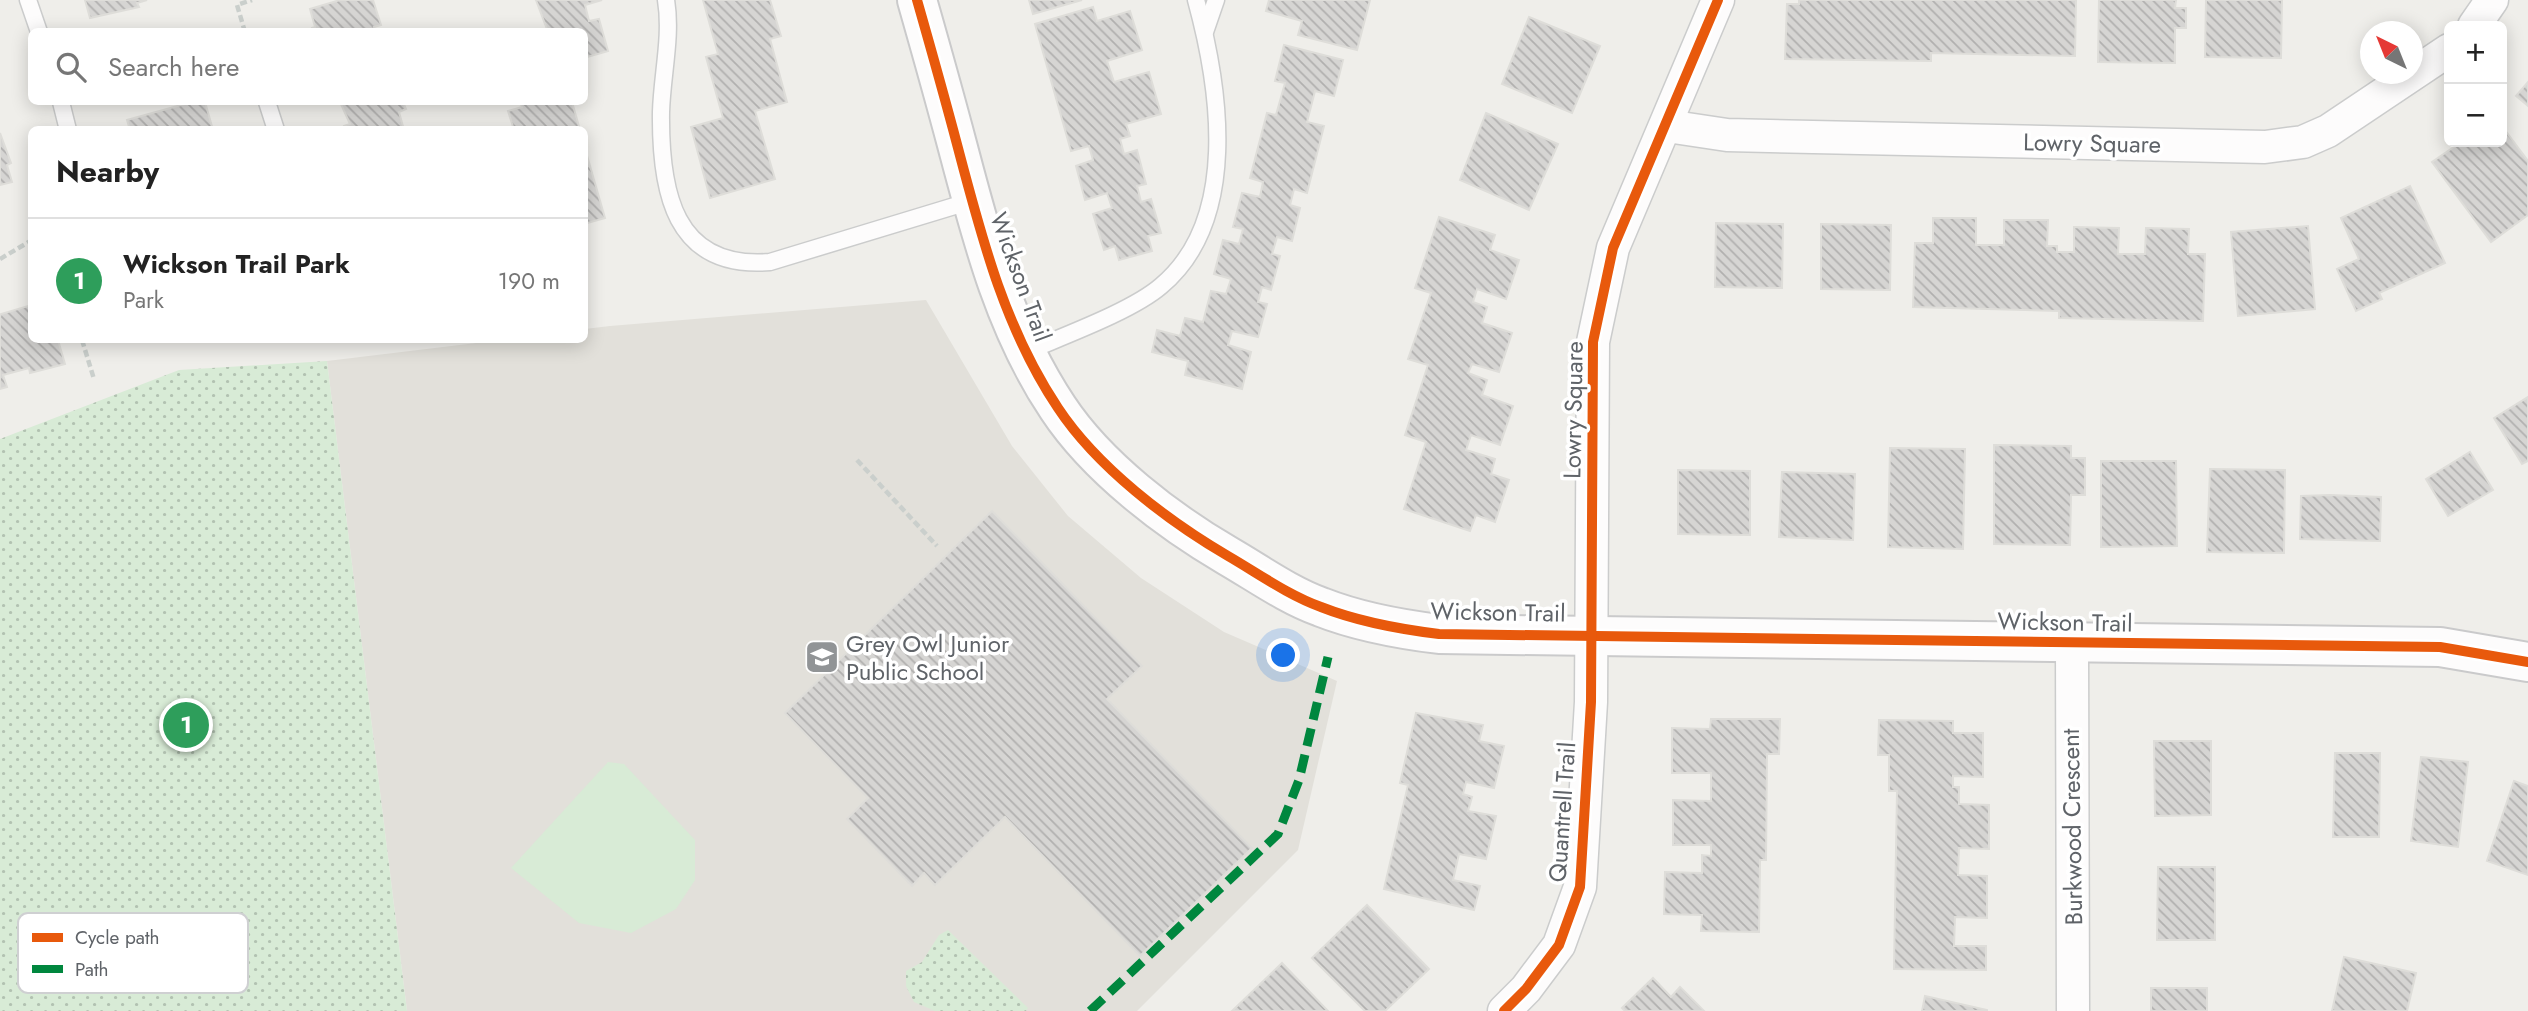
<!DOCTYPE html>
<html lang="en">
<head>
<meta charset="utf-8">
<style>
	body { margin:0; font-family:Jost,sans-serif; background:#f6f6f6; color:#222 }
	.controls { position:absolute; right:21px; top:21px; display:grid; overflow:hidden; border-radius:10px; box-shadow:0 4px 18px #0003 }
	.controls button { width:63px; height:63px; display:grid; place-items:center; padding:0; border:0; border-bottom:2px solid #e0e0e0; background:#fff; color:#222; font:35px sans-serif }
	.compass { position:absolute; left:2360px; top:21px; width:63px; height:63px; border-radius:50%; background:#fff; box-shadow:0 4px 18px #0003; rotate:317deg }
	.you { position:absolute; left:1284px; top:656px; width:24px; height:24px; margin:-18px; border:5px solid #fff; border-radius:50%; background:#1a73e8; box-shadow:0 0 0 10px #1a73e833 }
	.badge { display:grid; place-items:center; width:46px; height:46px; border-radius:50%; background:#919496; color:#fff; font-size:23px; font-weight:700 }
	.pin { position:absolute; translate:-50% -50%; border:4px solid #fff; box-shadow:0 2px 7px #0006 }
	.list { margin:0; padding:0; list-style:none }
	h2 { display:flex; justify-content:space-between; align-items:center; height:91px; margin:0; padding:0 28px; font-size:30px }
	h2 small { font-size:23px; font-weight:400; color:#767676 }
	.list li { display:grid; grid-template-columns:46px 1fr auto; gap:21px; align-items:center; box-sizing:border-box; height:126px; padding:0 28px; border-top:2px solid #e0e0e0 }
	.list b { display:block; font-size:26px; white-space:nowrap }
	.list p { margin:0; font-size:23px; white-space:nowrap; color:#767676 }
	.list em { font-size:23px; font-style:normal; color:#767676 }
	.icon { flex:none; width:38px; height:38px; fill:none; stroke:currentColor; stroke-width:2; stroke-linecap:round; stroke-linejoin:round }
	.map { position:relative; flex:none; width:2528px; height:1011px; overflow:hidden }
	.search { position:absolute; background:#fff; box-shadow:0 4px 18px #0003; left:28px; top:28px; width:560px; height:77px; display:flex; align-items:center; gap:18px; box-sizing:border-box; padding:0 24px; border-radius:10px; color:#767676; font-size:26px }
	.panel { position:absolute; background:#fff; box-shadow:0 4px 18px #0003; left:28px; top:126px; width:560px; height:217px; border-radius:10px }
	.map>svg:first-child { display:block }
</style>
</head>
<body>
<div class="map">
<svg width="2528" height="1011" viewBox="0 0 2528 1011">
	<defs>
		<pattern id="park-dots" width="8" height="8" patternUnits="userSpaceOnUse" patternTransform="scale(1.75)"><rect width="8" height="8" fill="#d8ebd6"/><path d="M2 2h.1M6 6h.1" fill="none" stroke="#b2c2b1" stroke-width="1.8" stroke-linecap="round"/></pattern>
		<pattern id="building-back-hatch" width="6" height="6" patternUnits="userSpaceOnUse" patternTransform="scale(1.75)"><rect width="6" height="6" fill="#d6d5d3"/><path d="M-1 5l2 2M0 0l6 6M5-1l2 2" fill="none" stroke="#b1b0af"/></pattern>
	</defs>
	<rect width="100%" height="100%" fill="#efeeea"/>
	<!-- education -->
	<polygon fill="#e2e0da" points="926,300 1012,446 1068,516 1141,578 1224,632 1337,681 1298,850 1137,1011 407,1011 327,361 501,340 584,340 585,329 610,326"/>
	<!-- grass -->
	<polygon fill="#d8ebd6" points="608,762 624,764 695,840 695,880 676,909 631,933 579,923 511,868"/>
	<!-- park -->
	<g fill="url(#park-dots)">
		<polygon points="327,361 407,1011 0,1011 0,439 179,370"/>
		<polygon points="948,930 1028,1008 1026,1011 935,1011 914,1002 906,986 906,971 922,962 939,935"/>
	</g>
	<!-- building -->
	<g fill="url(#building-back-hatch)" stroke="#deddd9" stroke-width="2">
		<polygon points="85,0 147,0 137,3 139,7 90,18"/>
		<polygon points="340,0 373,0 381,25 374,27 375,32 313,32 312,28 315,27 310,9"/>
		<polygon points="536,0 602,0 585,5 589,21 599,19 608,51 584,58 584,32 548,32"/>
		<polygon points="703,0 770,0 781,36 770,39 787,102 755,111 775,179 710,198 691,127 723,118 706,57 718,54"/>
		<polygon points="1029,0 1082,0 1033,14"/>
		<polygon points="1269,0 1370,0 1357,50 1298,35 1302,21 1266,11"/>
		<polygon points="1799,0 2076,0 2075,56 1931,53 1931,61 1785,59 1787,4 1799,4"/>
		<polygon points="2099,0 2176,0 2175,8 2186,8 2186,28 2175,28 2175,63 2098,62"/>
		<polygon points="2206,0 2282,0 2281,58 2205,57"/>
		<polygon points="1093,7 1097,21 1130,11 1142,50 1107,61 1114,82 1149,72 1161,114 1126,124 1130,136 1120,139 1124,154 1137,150 1146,184 1137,186 1141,202 1151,199 1161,233 1148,236 1152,251 1119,260 1115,246 1104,250 1093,214 1112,208 1107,193 1085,200 1076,166 1093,160 1089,146 1071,151 1035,24"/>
		<polygon points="1529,17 1600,46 1572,113 1502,84"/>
		<polygon points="1284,45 1343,60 1334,96 1315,91 1307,122 1324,126 1307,193 1294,189 1290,205 1300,208 1292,241 1277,237 1272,254 1280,256 1271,290 1262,287 1258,302 1267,304 1258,337 1232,331 1228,345 1251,352 1242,389 1185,375 1188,361 1152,352 1157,330 1180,336 1185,318 1203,322 1211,291 1226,294 1231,279 1214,274 1223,240 1239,244 1243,229 1233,227 1242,193 1260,197 1263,182 1250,178 1267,113 1276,115 1285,83 1275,81"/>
		<polygon points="2528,82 2528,106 2516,96"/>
		<polygon points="192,102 205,102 213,130 130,130 127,120"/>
		<polygon points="340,102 403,102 406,109 399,112 404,130 345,130 344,126 350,124"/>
		<polygon points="520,102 572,102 580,130 514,130 508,111 522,107"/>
		<polygon points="1486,113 1558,144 1529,210 1460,180"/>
		<polygon points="2502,126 2528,161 2528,215 2491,242 2432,162 2461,142 2502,142"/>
		<polygon points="0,133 11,163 7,165 12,182 0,185"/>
		<polygon points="584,145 605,218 584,224"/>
		<polygon points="2410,186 2445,263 2379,293 2382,299 2356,311 2337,269 2359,259 2341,218"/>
		<polygon points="1439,217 1495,235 1490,250 1519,260 1506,299 1477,289 1473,302 1487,307 1482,323 1512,333 1499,372 1472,364 1468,373 1487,380 1482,395 1513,406 1500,445 1471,435 1466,450 1495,459 1491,474 1509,480 1495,522 1476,515 1470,531 1404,509 1426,442 1405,435 1428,365 1408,359 1431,293 1415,288"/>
		<polygon points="1933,218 1976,218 1976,245 2004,245 2004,220 2048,220 2047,246 2057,246 2057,252 2074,252 2074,227 2119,228 2118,254 2145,254 2146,228 2189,229 2188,254 2205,254 2203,321 2059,318 2059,311 1913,307 1915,243 1933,243"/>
		<polygon points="1716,223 1783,224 1782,288 1715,287"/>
		<polygon points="1821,224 1891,225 1890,290 1821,289"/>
		<polygon points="2308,226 2315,309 2238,316 2231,232"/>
		<polygon points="28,306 32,309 32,340 58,340 65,364 30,373 29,368 3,375 7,387 0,389 0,317 1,314"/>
		<polygon points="2528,397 2528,461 2522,464 2494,418"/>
		<polygon points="1994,445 2071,446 2071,458 2085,458 2085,495 2071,495 2070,545 1994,544"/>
		<polygon points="1890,448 1965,449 1963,549 1888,547"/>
		<polygon points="2470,452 2493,490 2448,516 2426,479"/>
		<polygon points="2101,461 2176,461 2177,546 2101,547"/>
		<polygon points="2210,469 2285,470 2284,553 2207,552"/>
		<polygon points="1678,470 1750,471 1750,535 1678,534"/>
		<polygon points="1782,472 1855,474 1853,540 1779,537"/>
		<polygon points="2330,495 2381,497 2380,541 2300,539 2301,496"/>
		<polygon points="992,511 1142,666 1107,699 1252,848 1140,956 1005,817 935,885 924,873 912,886 847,819 868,798 785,713"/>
		<polygon points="1416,713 1483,725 1479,741 1504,746 1494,788 1466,782 1463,794 1472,797 1468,811 1496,816 1486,859 1459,854 1453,880 1480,886 1474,910 1384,889 1408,785 1400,783"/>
		<polygon points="1711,719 1780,719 1779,754 1767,754 1766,860 1760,860 1759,932 1701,931 1702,915 1664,914 1665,872 1702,873 1702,855 1711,856 1711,845 1673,845 1673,800 1711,801 1711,773 1672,773 1672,728 1710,729"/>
		<polygon points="1879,720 1953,721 1953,733 1983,733 1983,777 1953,776 1953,787 1959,787 1959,804 1989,805 1989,849 1959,848 1958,875 1987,876 1987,918 1955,917 1954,946 1986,946 1986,970 1894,969 1897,791 1889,791 1889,755 1878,755"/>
		<polygon points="2154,741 2211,741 2211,815 2155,816"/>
		<polygon points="2335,753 2380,753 2379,837 2333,837"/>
		<polygon points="2421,757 2468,762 2458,847 2411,841"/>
		<polygon points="2514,781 2528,786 2528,875 2487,861"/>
		<polygon points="2158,867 2215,867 2215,940 2157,940"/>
		<polygon points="1367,905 1429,969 1385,1011 1365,1011 1312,958"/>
		<polygon points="2344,957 2416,973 2407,1011 2332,1011"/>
		<polygon points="1282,963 1328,1011 1232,1011"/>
		<polygon points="1653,978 1671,997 1680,987 1704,1011 1625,1011 1622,1008"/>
		<rect x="2151" y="988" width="56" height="23"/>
		<polygon points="1925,996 1987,1010 1987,1011 1922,1011"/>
	</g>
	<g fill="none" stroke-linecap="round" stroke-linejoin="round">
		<!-- lane casing -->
		<g stroke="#cbcccc" stroke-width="19">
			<g id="lane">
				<polyline points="28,0 39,32"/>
				<path d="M666,0C672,36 662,75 661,112C660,190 673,270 770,262L971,201"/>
				<polyline points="1205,32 1216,0"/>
				<polyline points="61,102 68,130"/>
				<polyline points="267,102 276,130"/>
				<path d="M1026,352C1063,336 1132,311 1161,286C1240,220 1220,88 1196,0"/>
			</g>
		</g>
		<!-- street casing -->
		<g stroke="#cbcccc" stroke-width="35">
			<g id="street">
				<polyline points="2474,26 2492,0"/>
				<polyline points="1667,126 1727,135 2265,147 2303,142 2328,131 2449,50"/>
				<polyline points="2072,644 2073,1011"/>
				<polyline points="1504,1011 1526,989 1559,945 1580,887 1591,702 1593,342 1613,248 1718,0"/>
			</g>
		</g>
		<!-- secondary casing -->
		<g stroke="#cacacb" stroke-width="42">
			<path id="secondary" d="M917,0C931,49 945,99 958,148C982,239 1005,329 1058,408C1097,467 1168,521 1228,556C1259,574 1288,595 1321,607C1359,622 1398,629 1439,634L2440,647L2528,662"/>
		</g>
		<!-- path -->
		<g stroke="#cacfcc" stroke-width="4.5" stroke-dasharray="7 3.5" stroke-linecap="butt">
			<polyline points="245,32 237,5 252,0"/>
			<polyline points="0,259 32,240"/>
			<polyline points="82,340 94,379"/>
			<polyline points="857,460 937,546"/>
		</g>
		<!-- lane -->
		<use href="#lane" stroke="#fdfcfc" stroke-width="16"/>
		<!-- street -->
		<use href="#street" stroke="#fdfcfc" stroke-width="32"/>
		<!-- secondary -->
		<use href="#secondary" stroke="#fdfcfc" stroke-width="38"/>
		<!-- quiet -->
		<polyline stroke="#00873e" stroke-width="9" stroke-dasharray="18 9" stroke-linecap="butt" points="1090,1011 1278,834 1299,780 1328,657"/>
		<!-- cycleway casing -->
		<g stroke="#fff" stroke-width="15">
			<g id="cycleway">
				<path d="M917,0C931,49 945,99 958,148C982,239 1005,329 1058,408C1097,467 1168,521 1228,556C1259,574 1288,595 1321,607C1359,622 1398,629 1439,634L2440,647L2528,662"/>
				<polyline points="1504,1011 1526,989 1559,945 1580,887 1591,702 1593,342 1613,248 1718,0"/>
			</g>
		</g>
		<!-- cycleway -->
		<use href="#cycleway" stroke="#e8590c" stroke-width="10"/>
	</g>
	<!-- icons -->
	<defs>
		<g id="school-square" transform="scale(1.75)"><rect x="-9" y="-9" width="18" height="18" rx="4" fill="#919496" stroke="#fff"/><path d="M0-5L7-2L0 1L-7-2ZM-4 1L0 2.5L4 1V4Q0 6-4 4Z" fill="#fff"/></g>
	</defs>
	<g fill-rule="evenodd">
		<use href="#school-square" x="822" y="657"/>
	</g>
	<g text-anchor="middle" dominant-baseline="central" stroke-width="7" stroke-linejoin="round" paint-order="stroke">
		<!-- street labels -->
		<g font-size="24" fill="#5f6368" stroke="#fff">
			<text transform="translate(2092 143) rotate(1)">Lowry Square</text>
			<text transform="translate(1021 277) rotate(70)">Wickson Trail</text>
			<text transform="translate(1573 410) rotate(-89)">Lowry Square</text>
			<text transform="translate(1498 612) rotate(1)">Wickson Trail</text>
			<text transform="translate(2065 622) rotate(1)">Wickson Trail</text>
			<text transform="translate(1562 812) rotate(-86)">Quantrell Trail</text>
			<text transform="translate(2072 827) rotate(-91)">Burkwood Crescent</text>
		</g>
		<!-- poi labels -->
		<g font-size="24" fill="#5f6368" stroke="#fff" text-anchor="start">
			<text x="846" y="643">Grey Owl Junior<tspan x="846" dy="28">Public School</tspan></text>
		</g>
	</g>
	<!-- legend -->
	<rect x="18" y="913" width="230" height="80" rx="10" fill="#fff" stroke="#cfd0d2" stroke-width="2"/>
	<rect x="32" y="933" width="31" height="9" fill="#e8590c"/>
	<rect x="32" y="965" width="31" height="8" fill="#00873e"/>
	<g font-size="19" fill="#5f6368">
		<text x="75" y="944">Cycle path</text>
		<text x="75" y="976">Path</text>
	</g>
</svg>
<div class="controls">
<button>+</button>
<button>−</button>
</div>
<svg class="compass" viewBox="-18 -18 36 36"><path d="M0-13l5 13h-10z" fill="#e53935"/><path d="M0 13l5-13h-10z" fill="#767676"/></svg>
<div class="you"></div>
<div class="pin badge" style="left:186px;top:725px;background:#2e9e5b">1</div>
<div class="search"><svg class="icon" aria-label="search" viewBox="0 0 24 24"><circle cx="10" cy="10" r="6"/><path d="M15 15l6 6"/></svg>Search here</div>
<section class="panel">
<h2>Nearby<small></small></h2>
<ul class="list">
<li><span class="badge" style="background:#2e9e5b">1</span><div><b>Wickson Trail Park</b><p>Park</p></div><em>190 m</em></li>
</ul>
</section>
</div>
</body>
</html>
